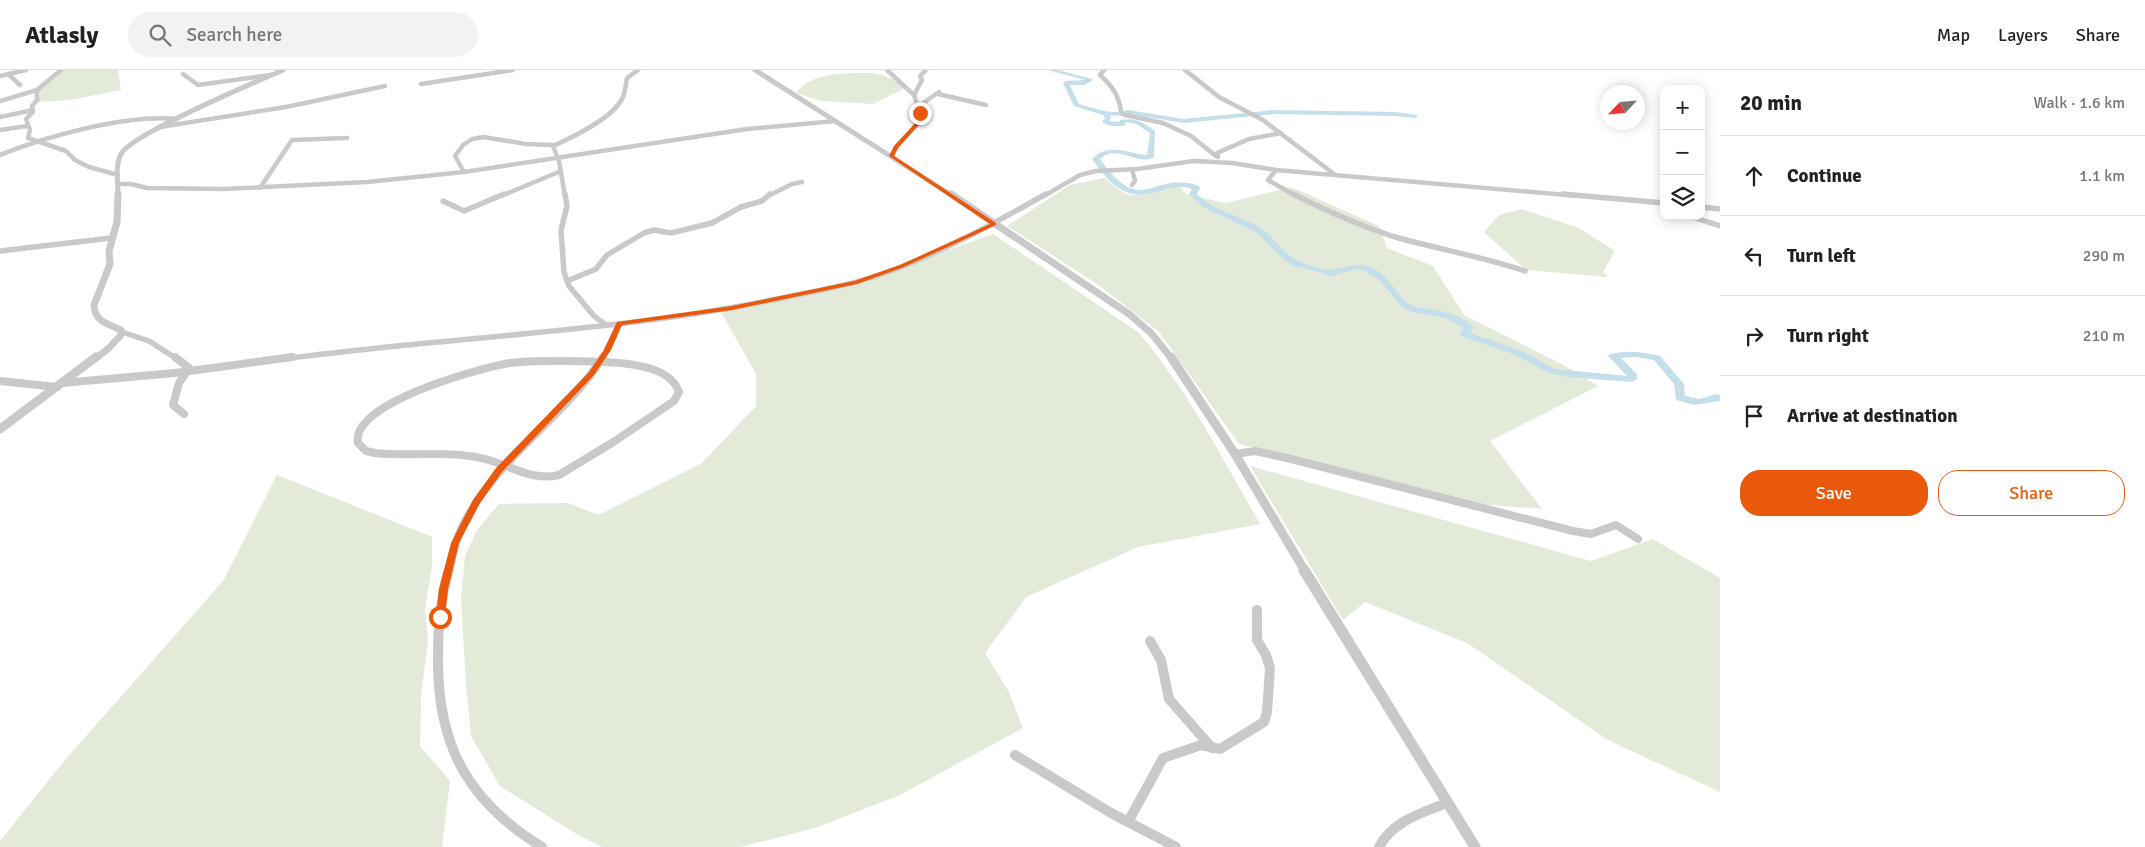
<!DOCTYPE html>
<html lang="en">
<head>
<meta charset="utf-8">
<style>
	body { margin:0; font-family:Signika,sans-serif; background:#f2f2f2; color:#222 }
	.controls { position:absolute; right:15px; top:15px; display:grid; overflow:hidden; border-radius:10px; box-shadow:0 2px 12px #0003 }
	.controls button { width:45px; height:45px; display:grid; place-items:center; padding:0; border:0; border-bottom:1px solid #e0e0e0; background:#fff; color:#222; font:25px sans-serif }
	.compass { position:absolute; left:1600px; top:15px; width:45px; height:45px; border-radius:50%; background:#fff; box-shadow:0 2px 12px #0003; rotate:244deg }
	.stop { position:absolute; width:15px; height:15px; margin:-11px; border:4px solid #ea580c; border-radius:50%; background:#fff }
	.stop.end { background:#ea580c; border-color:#fff; box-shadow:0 1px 5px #0008 }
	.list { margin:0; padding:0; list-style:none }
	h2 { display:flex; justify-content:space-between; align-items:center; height:65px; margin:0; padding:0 20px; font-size:21px }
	h2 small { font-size:16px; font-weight:400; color:#767676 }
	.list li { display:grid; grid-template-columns:32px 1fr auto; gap:15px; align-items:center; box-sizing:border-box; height:80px; padding:0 20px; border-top:1px solid #e0e0e0 }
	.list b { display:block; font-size:19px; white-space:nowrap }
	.list em { font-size:16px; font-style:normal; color:#767676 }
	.actions { display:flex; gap:10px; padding:15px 20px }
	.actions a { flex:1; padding:11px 0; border:1px solid #ea580c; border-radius:20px; text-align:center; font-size:18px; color:#ea580c }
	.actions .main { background:#ea580c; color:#fff }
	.icon { flex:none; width:28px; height:28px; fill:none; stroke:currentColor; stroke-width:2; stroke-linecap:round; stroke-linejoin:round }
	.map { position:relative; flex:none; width:1720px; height:777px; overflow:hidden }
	header { display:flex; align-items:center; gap:30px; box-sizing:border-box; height:70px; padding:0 25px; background:#fff; border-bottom:1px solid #e0e0e0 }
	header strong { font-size:24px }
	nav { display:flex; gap:28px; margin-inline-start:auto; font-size:18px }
	.search { width:350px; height:45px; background:#f2f2f2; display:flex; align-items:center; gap:12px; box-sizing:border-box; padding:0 18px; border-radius:28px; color:#767676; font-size:19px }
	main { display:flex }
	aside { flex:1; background:#fff }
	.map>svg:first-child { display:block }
</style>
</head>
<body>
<header>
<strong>Atlasly</strong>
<div class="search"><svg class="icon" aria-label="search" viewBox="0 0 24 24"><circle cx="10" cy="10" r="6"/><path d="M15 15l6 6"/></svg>Search here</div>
<nav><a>Map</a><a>Layers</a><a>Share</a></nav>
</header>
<main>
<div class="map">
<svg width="1720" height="777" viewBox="0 0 1720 777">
	<rect width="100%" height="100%" fill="#fff"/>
	<!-- green -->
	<g fill="#e4ead9">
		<polygon points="65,0 118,0 121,20 70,30 38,32 39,20 59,2"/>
		<path d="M874,3L894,9L905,18L873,34L821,31L796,23C811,1 850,3 874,3Z"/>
		<path d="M1104,108C1111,113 1119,121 1127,124C1140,128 1164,119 1179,116L1186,124L1226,133L1291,117L1379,156L1387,178L1433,196L1464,245L1567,297L1598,316L1490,371L1542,439L1477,434L1239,374L1159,262L1097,214L1007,156L1070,115Z"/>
		<polygon points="1521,139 1579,158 1615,181 1603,202 1608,207 1526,200 1484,162 1499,145"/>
		<path d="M993,164L1138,262C1188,320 1222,388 1260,454L1138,477L1026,527L985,583L1009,622L1023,658L898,726L815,758L740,777H602L575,763L500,716L471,666L466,615L461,528L465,486L477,460L499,434L568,433L599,445L702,393L756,336V304L721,242L836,220Z"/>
		<polygon points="1250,396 1591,491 1653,469 1720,508 1720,722 1608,670 1467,573 1365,532 1343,550"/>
		<polygon points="277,405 432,467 432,496 425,540 428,571 421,626 420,676 450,711 442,777 0,777 0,771 65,690 223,511"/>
	</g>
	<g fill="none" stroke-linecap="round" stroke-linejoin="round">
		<!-- river -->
		<path fill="#c5dfea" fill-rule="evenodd" d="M1048,0H1058L1092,9V11L1084,15H1070V16L1079,34C1095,39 1111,45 1128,40L1184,49L1274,40L1395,42L1417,45L1418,46L1415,48L1395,46L1274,44L1184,53L1128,44L1122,46L1110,45L1111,48L1109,51L1119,52L1120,50C1134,47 1144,52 1155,61L1154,87C1138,97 1117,73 1100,89C1143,150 1152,99 1199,116L1200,118L1197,124C1214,142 1240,145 1260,157C1269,163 1275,171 1282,179C1293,190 1307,195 1322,199C1339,203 1354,190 1370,197C1389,204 1394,222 1408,233C1416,239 1428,238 1438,240C1450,243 1462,247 1472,255L1474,257L1470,263L1522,281L1555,299L1627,306L1610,288L1608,286L1610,284C1627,280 1643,282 1660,286L1684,314L1685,326L1699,329L1717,324L1720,325V331L1694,335L1676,330L1674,314L1654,290L1636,287L1621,288L1637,304V309L1632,312L1568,307L1548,303L1516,285L1461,266L1459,264L1464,258L1446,248L1412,242L1403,238L1379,210L1365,201L1358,199L1332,206L1292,195L1282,188L1256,162L1203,137L1189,124L1192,119C1179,114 1169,118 1157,122C1125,132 1109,113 1092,89C1108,72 1127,83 1147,85L1150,63L1136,54L1126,52L1125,55L1123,56H1110L1102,52L1105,48L1103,45L1074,36L1063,13L1066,11L1085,10Z"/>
		<!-- minor-far3 -->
		<g stroke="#c9c9c9" stroke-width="4.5">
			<polyline points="61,0 37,20 37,30 32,36 33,42 26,49 30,60 28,68 66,81 75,90 89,97 118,105"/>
			<polyline points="887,0 914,25 922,49 896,77 892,86"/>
			<path d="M1104,0L1100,5C1112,16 1119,25 1121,42L1125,45L1163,53L1191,66L1216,86"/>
			<polyline points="1185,0 1219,27 1263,50 1334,104"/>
			<polyline points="8,4 20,15"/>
			<polyline points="183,4 198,15 271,5"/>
			<polyline points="0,6 26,0"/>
			<polyline points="421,14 513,0"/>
			<polyline points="938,24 986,35"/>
			<polyline points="914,25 922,10 920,6 926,0"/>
			<polyline points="0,31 37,20"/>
			<polyline points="919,36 939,22"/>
			<polyline points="0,47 33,40"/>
			<polyline points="160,57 286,37 385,16"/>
			<polyline points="0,60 27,56"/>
			<path d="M0,85C47,66 127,44 177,49"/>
			<polyline points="1218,87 1217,83 1249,69 1281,63"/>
			<polyline points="1132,99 1135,111 1132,115"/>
			<polyline points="1276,100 1268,110 1296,126"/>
			<polyline points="464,102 455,86 463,75 472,69 483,67 526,74 553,75"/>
			<polyline points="118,114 131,114 147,118 224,119 367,112 464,102 747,59 835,51"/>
			<polyline points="260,118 292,70 347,68"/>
			<polyline points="501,126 561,101"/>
			<path d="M565,126L559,91L553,76C573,67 614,48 623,27C625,22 626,14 627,8L638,0"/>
			<polyline points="768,126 792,114 802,112"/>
			<polyline points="1044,126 1080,105 1096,101 1137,99 1194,91 1232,93 1276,100 1578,126"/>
		</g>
		<!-- minor-far2 -->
		<g stroke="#c9c9c9" stroke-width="5.5">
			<polyline points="565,124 567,136 561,160 564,202 569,216 594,246 606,255"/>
			<path d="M1293,124C1325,140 1358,155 1392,166C1436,179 1481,186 1525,201"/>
			<polyline points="1563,124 1664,133"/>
			<polyline points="443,131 464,141 504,124"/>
			<polyline points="1701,137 1720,139"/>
			<polyline points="1689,146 1720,156"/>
			<polyline points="0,181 111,168"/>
			<polyline points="567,211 596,199 607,185 644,163 654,160 671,163 712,153 741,137 762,131 770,124"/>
			<polyline points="122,262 149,271 177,289"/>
			<path d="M283,289C444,267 607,263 767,231C805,223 845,217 882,204C940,184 993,154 1046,124"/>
			<polyline points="602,289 619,254"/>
		</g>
		<!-- minor-far1 -->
		<g stroke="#c9c9c9" stroke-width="8">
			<polyline points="175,287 189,298 179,313 173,335 184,344"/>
			<path d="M571,291C598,292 655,290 673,312C676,314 677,319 679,322L674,331L615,371L559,405C535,411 514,398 492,391C455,379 413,387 375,383L366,381L358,373C350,333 480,298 510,293C530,290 551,291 571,291Z"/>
			<polyline points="0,311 57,317"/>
			<polyline points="62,313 175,303 292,287"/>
			<polyline points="1235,384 1255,381 1287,388 1573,461 1591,464 1616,455 1638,469"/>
			<path d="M449,501C453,486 455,471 462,457C495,389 563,350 603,287"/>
		</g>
		<!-- minor -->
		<g stroke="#c9c9c9" stroke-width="10">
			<path d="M449,500C440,528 438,557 438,587C437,674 467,731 542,777"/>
			<polyline points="1150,571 1161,590 1169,629 1212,678"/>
			<polyline points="1015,685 1111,743 1176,777"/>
			<polyline points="1128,752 1163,688 1201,675 1220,679 1264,652 1267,642 1270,598 1266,585 1257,570 1257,540"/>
			<path d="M1379,777C1393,751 1421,743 1447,733"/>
		</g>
		<!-- tertiary-far3 -->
		<g stroke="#c9c9c9" stroke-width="5">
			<polyline points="755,0 953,126"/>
			<path d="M118,126C118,113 115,95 121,84C131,64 256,12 283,0"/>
		</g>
		<!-- tertiary-far2 -->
		<g stroke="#c9c9c9" stroke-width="7">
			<polyline points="951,124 1129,244 1151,263 1172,289"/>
			<path d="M95,289L109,278L121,265V260C108,254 94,251 94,235L110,194L109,181L117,152L118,124"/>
		</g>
		<!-- tertiary-far1 -->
		<g stroke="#c9c9c9" stroke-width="9">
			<polyline points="1171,287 1235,384 1305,501"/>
			<polyline points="0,359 96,287"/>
		</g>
		<!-- tertiary -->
		<polyline stroke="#c9c9c9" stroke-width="11" points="1304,500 1475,777"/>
	</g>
	<!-- route -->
	<polygon fill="#ea580c" points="918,42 921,42 924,49 898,78 894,86 996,153 996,155 904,197 857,214 732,240 622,255 611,280 594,305 502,402 480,433 459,473 448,519 445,547 444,550 437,550 436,547 439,519 451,473 473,430 496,398 589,302 604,280 617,252 732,236 854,211 900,195 990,154 889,86 894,76 919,49"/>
</svg>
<div class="controls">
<button>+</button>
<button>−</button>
<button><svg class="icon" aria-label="layers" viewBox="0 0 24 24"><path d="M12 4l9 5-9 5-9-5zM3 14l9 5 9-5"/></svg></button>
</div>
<svg class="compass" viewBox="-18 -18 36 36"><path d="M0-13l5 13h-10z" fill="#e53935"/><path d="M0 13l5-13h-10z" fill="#767676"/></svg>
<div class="stop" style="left:440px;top:547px"></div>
<div class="stop end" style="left:920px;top:43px"></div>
</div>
<aside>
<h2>20 min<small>Walk · 1.6 km</small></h2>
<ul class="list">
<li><svg class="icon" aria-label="ahead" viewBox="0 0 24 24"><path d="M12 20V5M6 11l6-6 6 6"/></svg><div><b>Continue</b></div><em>1.1 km</em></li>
<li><svg class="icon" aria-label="left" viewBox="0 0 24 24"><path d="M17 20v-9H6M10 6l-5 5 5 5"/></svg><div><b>Turn left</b></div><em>290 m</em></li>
<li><svg class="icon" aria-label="right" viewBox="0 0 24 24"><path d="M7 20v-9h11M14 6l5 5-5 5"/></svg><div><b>Turn right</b></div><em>210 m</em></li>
<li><svg class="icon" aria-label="arrive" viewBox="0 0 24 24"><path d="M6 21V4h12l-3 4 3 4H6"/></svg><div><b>Arrive at destination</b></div></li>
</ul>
<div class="actions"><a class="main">Save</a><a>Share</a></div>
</aside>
</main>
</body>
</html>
